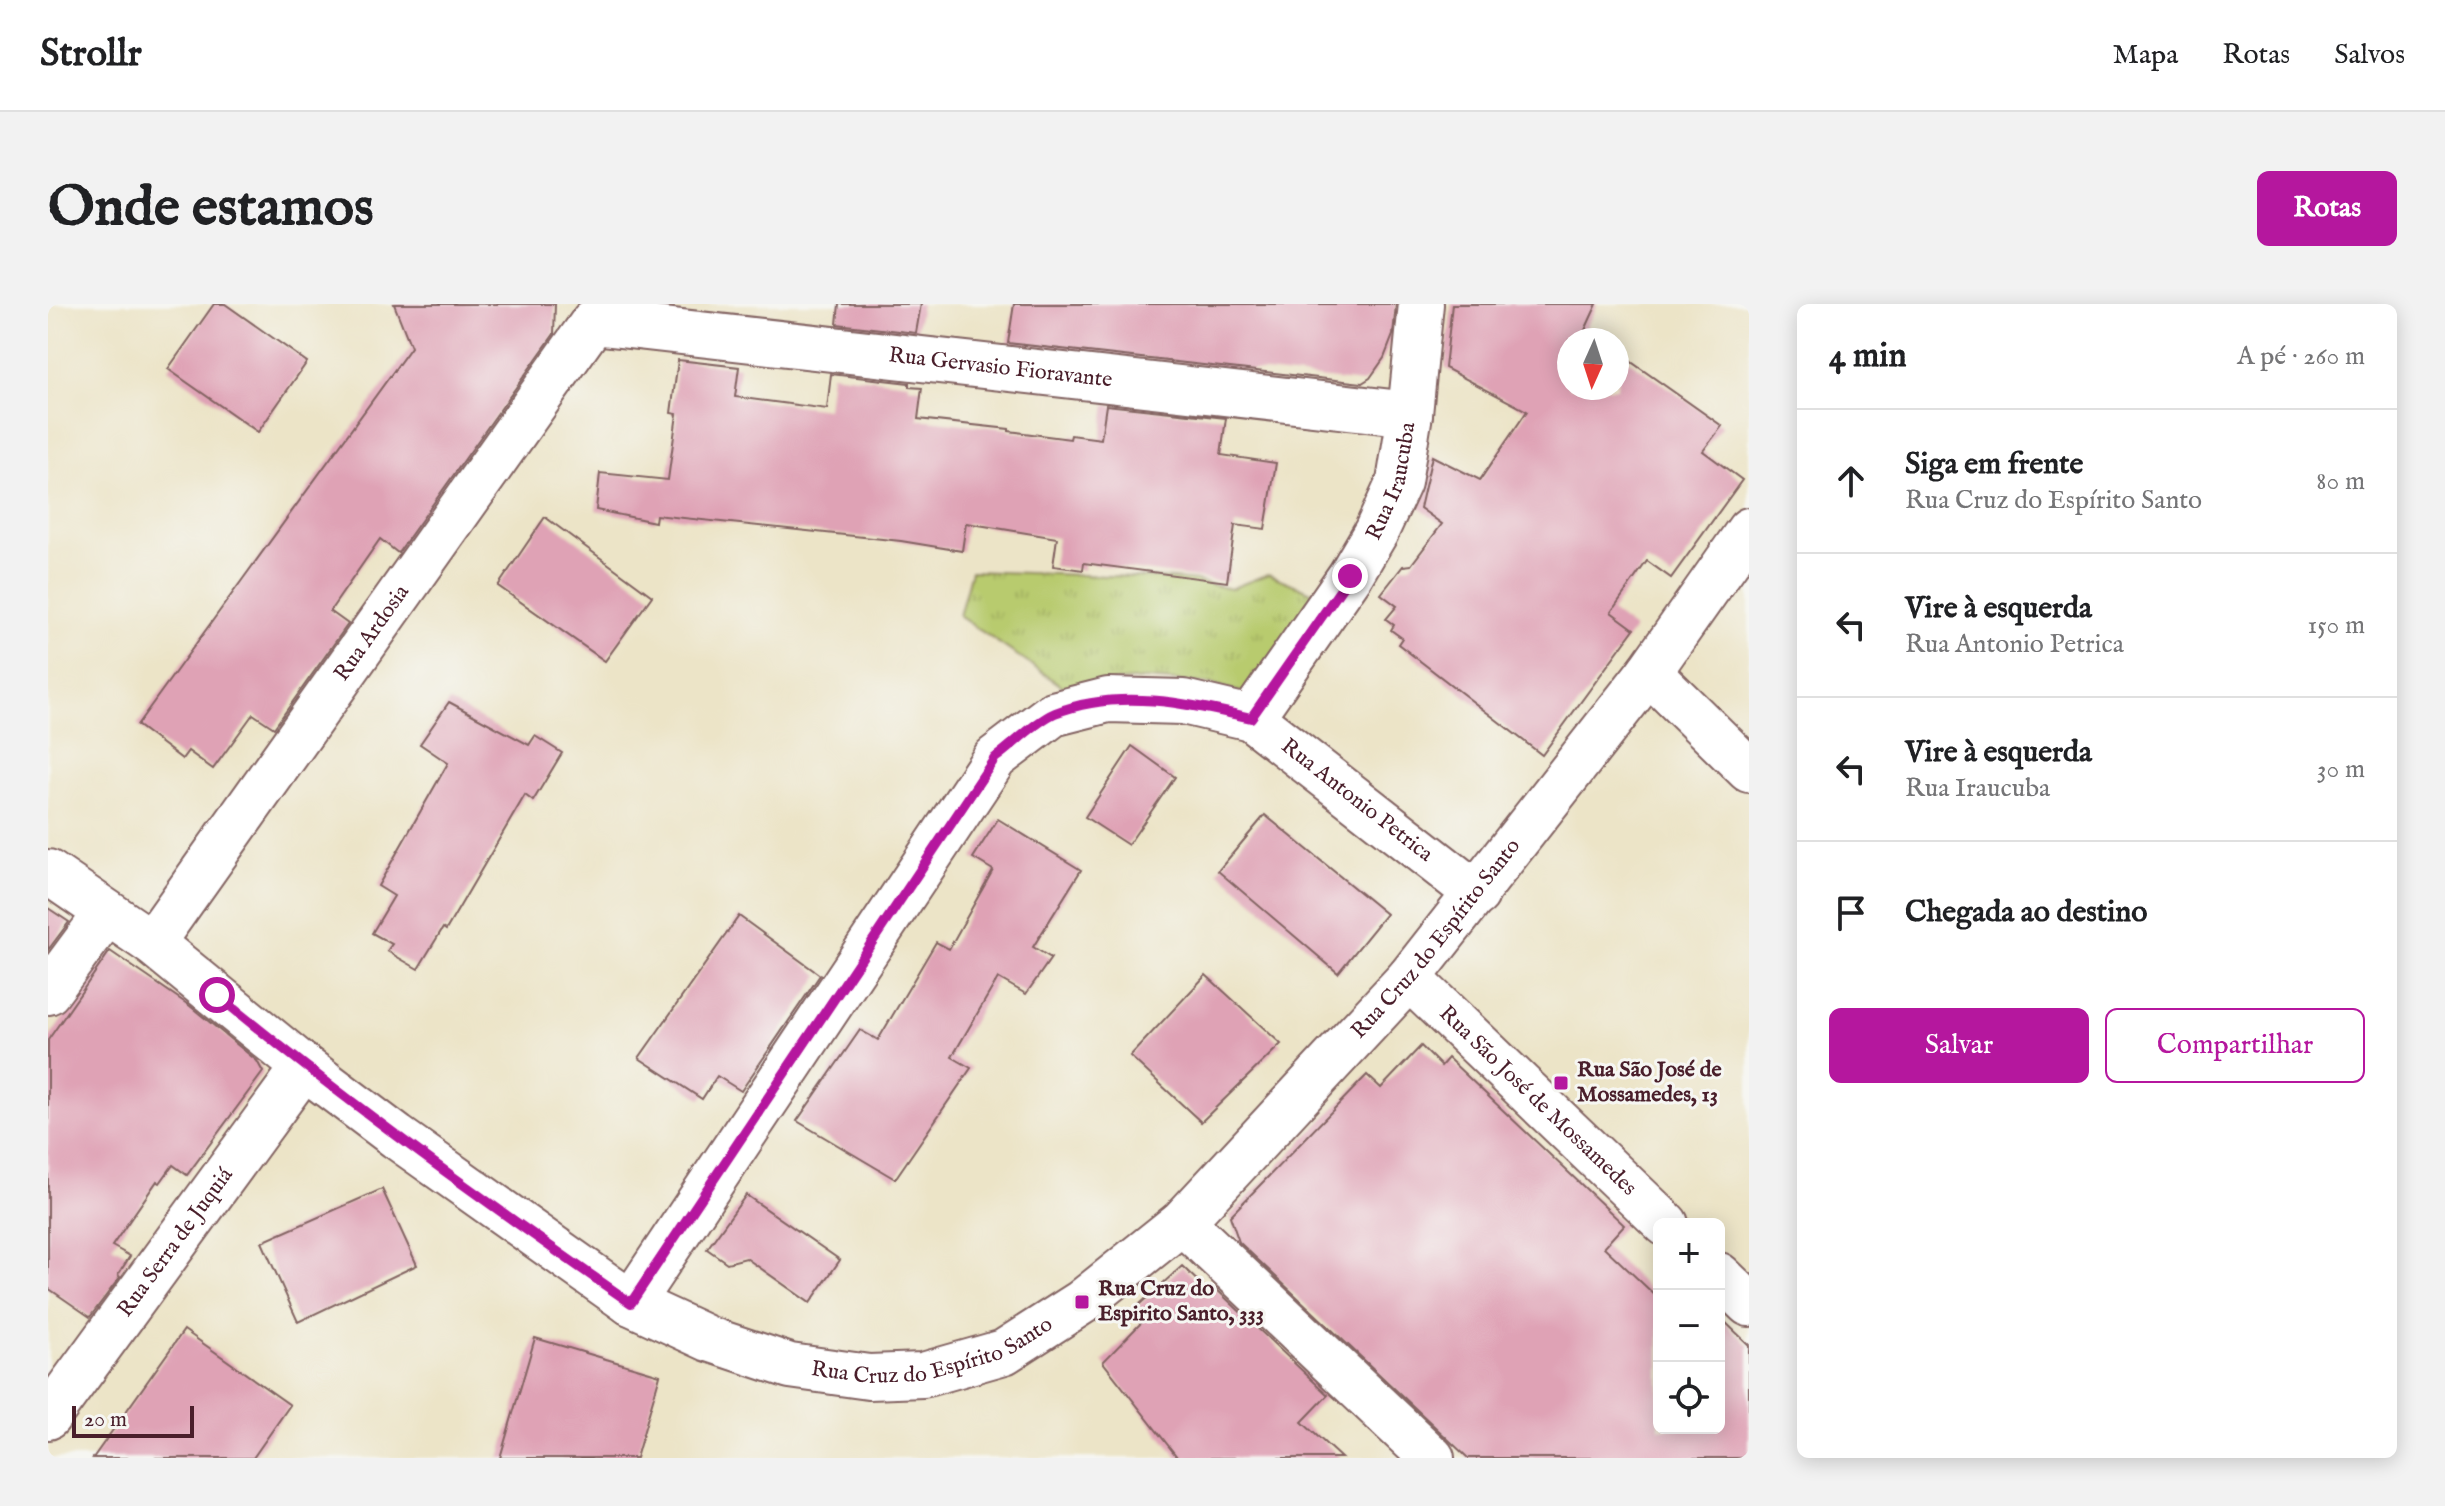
<!DOCTYPE html>
<html lang="pt">
<head>
<meta charset="utf-8">
<style>
	body { margin:0; font-family:"IM FELL English",serif; background:#f2f2f2; color:#202124 }
	.controls { position:absolute; right:24px; bottom:24px; display:grid; overflow:hidden; border-radius:12px; box-shadow:0 4px 20px #0003 }
	.controls button { width:72px; height:72px; display:grid; place-items:center; padding:0; border:0; border-bottom:2px solid #e0e0e0; background:#fff; color:#202124; font:40px sans-serif }
	.compass { position:absolute; left:1509px; top:24px; width:72px; height:72px; border-radius:50%; background:#fff; box-shadow:0 4px 20px #0003; rotate:183deg }
	.scale { position:absolute; left:24px; bottom:20px; width:122px; box-sizing:border-box; padding-left:8px; border:4px solid #4a1f2b; border-top:0; font-size:22px; line-height:28px; white-space:nowrap; color:#4a1f2b; -webkit-text-stroke:6px #f6f6f2; paint-order:stroke }
	.stop { position:absolute; width:24px; height:24px; margin:-18px; border:6px solid #b5179e; border-radius:50%; background:#fff }
	.stop.end { background:#b5179e; border-color:#fff; box-shadow:0 2px 8px #0008 }
	.list { margin:0; padding:0; list-style:none }
	h2 { display:flex; justify-content:space-between; align-items:center; height:104px; margin:0; padding:0 32px; font-size:34px }
	h2 small { font-size:26px; font-weight:400; color:#757577 }
	.list li { display:grid; grid-template-columns:52px 1fr auto; gap:24px; align-items:center; box-sizing:border-box; height:144px; padding:0 32px; border-top:2px solid #e0e0e0 }
	.list b { display:block; font-size:30px; white-space:nowrap }
	.list p { margin:0; font-size:26px; white-space:nowrap; color:#757577 }
	.list em { font-size:26px; font-style:normal; color:#757577 }
	.actions { display:flex; gap:16px; padding:24px 32px }
	.actions a { flex:1; padding:18px 0; border:2px solid #b5179e; border-radius:12px; text-align:center; font-size:28px; color:#b5179e }
	.actions .main { background:#b5179e; color:#fff }
	.icon { flex:none; width:44px; height:44px; fill:none; stroke:currentColor; stroke-width:2; stroke-linecap:round; stroke-linejoin:round }
	.map { position:relative; flex:none; width:1701px; height:1154px; overflow:hidden; border-radius:12px }
	header { display:flex; align-items:center; gap:48px; box-sizing:border-box; height:112px; padding:0 40px; background:#fff; border-bottom:2px solid #e0e0e0 }
	header strong { font-size:38px }
	nav { display:flex; gap:44px; margin-inline-start:auto; font-size:28px }
	.intro { display:flex; align-items:center; justify-content:space-between; box-sizing:border-box; height:192px; padding:0 48px }
	h1 { margin:0; font-size:56px }
	.button { padding:20px 36px; border-radius:12px; background:#b5179e; color:#fff; font-size:28px; font-weight:700 }
	main { display:flex; gap:48px; padding:0 48px }
	aside { flex:1; background:#fff; border-radius:12px; box-shadow:0 4px 20px #0003 }
	.map>svg:first-child { display:block }
</style>
</head>
<body>
<header>
<strong>Strollr</strong>
<nav><a>Mapa</a><a>Rotas</a><a>Salvos</a></nav>
</header>
<div class="intro"><h1>Onde estamos</h1><a class="button">Rotas</a></div>
<main>
<div class="map">
<svg width="1701" height="1154" viewBox="0 0 1701 1154">
	<defs>
		<pattern id="park-tufts" width="24" height="20" patternUnits="userSpaceOnUse" patternTransform="scale(2)"><rect width="24" height="20" fill="#b8cb6e"/><path d="M3 7l-1-3M5 7V3M7 7l1-3M15 17l-1-3M17 17v-4M19 17l1-3" fill="none" stroke="#a0ae5f"/></pattern>
	</defs>
	<rect width="100%" height="100%" fill="#f6f6f2"/>
	<filter id="ink" filterUnits="userSpaceOnUse"><feTurbulence type="fractalNoise" baseFrequency=".0125" numOctaves="2"/><feDisplacementMap in="SourceGraphic" scale="16" xChannelSelector="R" yChannelSelector="G"/><feConvolveMatrix kernelMatrix="1 2 1 2 8 2 1 2 1" color-interpolation-filters="sRGB"/></filter>
	<filter id="wash" filterUnits="userSpaceOnUse"><feTurbulence type="fractalNoise" baseFrequency=".006" numOctaves="4" result="noise"/><feDisplacementMap in="SourceGraphic" scale="32" xChannelSelector="R" yChannelSelector="G"/><feGaussianBlur stdDeviation="1.8" result="paint"/><feColorMatrix in="noise" values="0 0 0 0 0 0 0 0 0 0 0 0 0 0 0 0 0 1.4 0 .05"/><feComposite in="paint" operator="in"/></filter>
	<g filter="url(#wash)">
		<rect width="100%" height="100%" fill="#ece4c7"/>
		<!-- park -->
		<polygon fill="url(#park-tufts)" stroke="#81754c" stroke-width="2" points="923,267 1113,274 1148,277 1182,285 1220,270 1266,289 1202,391 1165,380 1098,375 1014,382 911,312"/>
		<g id="blocks">
			<!-- building -->
			<g fill="#dfa2b5">
				<polygon points="166,0 177,0 259,58 210,128 120,65"/>
				<polygon points="346,0 507,0 506,30 350,249 332,235 282,307 300,320 226,424 205,410 165,465 140,447 134,455 89,421 363,43"/>
				<polygon points="791,0 873,0 868,29 789,20"/>
				<polygon points="966,0 1348,0 1345,31 1336,54 1322,74 1314,79 960,39"/>
				<polygon points="1404,0 1549,0 1533,35 1536,36 1521,36 1521,84 1569,84 1569,51 1579,55 1674,122 1655,147 1694,176 1623,274 1599,257 1563,308 1586,325 1494,451 1350,340 1354,334 1343,326 1346,321 1338,315 1349,302 1333,290 1355,262 1363,261 1394,220 1372,204 1384,152 1432,176 1479,107 1397,64"/>
				<polygon points="630,56 691,63 687,93 779,105 783,70 861,79 861,83 874,84 870,115 961,125 961,127 1022,135 1023,131 1053,135 1058,101 1178,114 1173,151 1228,159 1217,225 1187,221 1179,278 1036,259 1035,266 1005,262 1009,234 918,219 914,247 853,237 608,211 607,218 548,206 552,169 620,176 629,110 623,109"/>
				<polygon points="497,213 604,292 557,357 450,282"/>
				<polygon points="401,398 481,441 487,432 514,449 485,497 477,491 398,626 395,624 370,665 339,647 344,640 324,629 346,592 330,582 400,459 372,440"/>
				<polygon points="1084,442 1127,473 1080,541 1037,513"/>
				<polygon points="1217,511 1338,610 1290,669 1170,567"/>
				<polygon points="950,515 1033,566 985,643 1003,654 978,690 950,674 904,753 923,764 847,875 749,817 812,726 830,736 888,638 901,645 945,566 925,554"/>
				<polygon points="0,604 21,618 0,646"/>
				<polygon points="691,612 772,671 693,787 669,772 654,795 591,754"/>
				<polygon points="62,647 142,702 209,757 215,768 139,871 125,861 112,879 109,877 64,942 82,952 70,971 72,973 42,1013 0,984 0,736"/>
				<polygon points="1158,671 1233,740 1153,818 1082,752"/>
				<polygon points="1373,742 1393,762 1400,754 1576,921 1556,943 1611,995 1611,1124 1671,1124 1671,1012 1701,1041 1701,1154 1420,1154 1191,938 1182,912 1319,771 1333,784"/>
				<polygon points="334,885 369,961 250,1018 214,938"/>
				<polygon points="698,891 792,956 762,999 698,954 679,959 659,945"/>
				<polygon points="1134,962 1162,989 1167,984 1280,1091 1254,1118 1293,1154 1130,1154 1055,1058 1094,1018 1083,1008"/>
				<polygon points="136,1026 242,1101 205,1154 45,1154"/>
				<polygon points="487,1034 612,1071 588,1154 452,1154"/>
			</g>
		</g>
	</g>
	<g filter="url(#ink)">
		<use href="#blocks" fill-opacity="0" stroke="#836462" stroke-width="2"/>
		<g fill="none" stroke-linecap="round" stroke-linejoin="round">
			<!-- minor casing -->
			<g stroke="#836462" stroke-width="48">
				<g id="minor">
					<path id="s1" d="M545,18L1362,110"/>
					<polyline points="1601,368 1701,466"/>
					<path id="s2" d="M1203,414L1302,272L1328,228L1351,178L1362,110L1373,0"/>
					<path id="s3" d="M0,568L104,639L256,763L349,833L583,999L661,1035L742,1062L821,1073L875,1071L956,1048L1034,998L1134,918L1361,674L1601,368L1701,226"/>
					<path id="s4" d="M104,639L545,18"/>
					<path id="s5" d="M1361,674L1618,920"/>
					<polyline points="0,688 58,610"/>
					<polyline points="1134,918 1384,1154"/>
					<polyline points="1671,971 1701,1000"/>
					<path id="s6" d="M583,999L947,454L1005,410L1060,396L1135,398L1203,414L1429,590"/>
					<path id="s7" d="M0,1113L256,763"/>
				</g>
			</g>
			<!-- minor -->
			<use href="#minor" stroke="#fff" stroke-width="44"/>
		</g>
	</g>
	<g fill="none" stroke-linecap="round" stroke-linejoin="round" filter="url(#ink)">
		<!-- route -->
		<path stroke="#b5179e" stroke-width="10" d="M169,691C302,801 442,901 583,999L947,454C964,442 988,417 1007,409C1070,384 1140,399 1203,414L1302,272"/>
	</g>
	<!-- markers -->
	<g fill="#b5179e" stroke="#f6f6f2" stroke-width="3">
		<rect x="1505" y="771" width="16" height="16" rx="4"/>
		<rect x="1026" y="990" width="16" height="16" rx="4"/>
	</g>
	<g text-anchor="middle" dominant-baseline="central" stroke-width="6" stroke-linejoin="round" paint-order="stroke">
		<!-- street labels -->
		<g font-size="22" fill="#4a1f2b" stroke="#f6f6f2">
			<text stroke="none"><textPath href="#s1" startOffset="410">Rua Gervasio Fioravante</textPath></text>
			<text stroke="none"><textPath href="#s2" startOffset="278">Rua Iraucuba</textPath></text>
			<text stroke="none"><textPath href="#s4" startOffset="380">Rua Ardosia</textPath></text>
			<text stroke="none"><textPath href="#s6" startOffset="1064">Rua Antonio Petrica</textPath></text>
			<text stroke="none"><textPath href="#s3" startOffset="1716">Rua Cruz do Espírito Santo</textPath></text>
			<text stroke="none"><textPath href="#s5" startOffset="178">Rua São José de Mossamedes</textPath></text>
			<text stroke="none"><textPath href="#s7" startOffset="216">Rua Serra de Juquiá</textPath></text>
			<text stroke="none"><textPath href="#s3" startOffset="1044">Rua Cruz do Espírito Santo</textPath></text>
		</g>
		<!-- poi labels -->
		<g font-size="22" font-weight="bold" fill="#4a1f2b" stroke="#f6f6f2" text-anchor="start">
			<text x="1529" y="766">Rua São José de<tspan x="1529" dy="25">Mossamedes, 13</tspan></text>
			<text x="1050" y="985">Rua Cruz do<tspan x="1050" dy="25">Espirito Santo, 333</tspan></text>
		</g>
	</g>
</svg>
<div class="controls">
<button>+</button>
<button>−</button>
<button><svg class="icon" aria-label="locate" viewBox="0 0 24 24"><circle cx="12" cy="12" r="6"/><path d="M12 2v4M12 18v4M2 12h4M18 12h4"/></svg></button>
</div>
<svg class="compass" viewBox="-18 -18 36 36"><path d="M0-13l5 13h-10z" fill="#e53935"/><path d="M0 13l5-13h-10z" fill="#757577"/></svg>
<div class="scale">20 m</div>
<div class="stop" style="left:169px;top:691px"></div>
<div class="stop end" style="left:1302px;top:272px"></div>
</div>
<aside>
<h2>4 min<small>A pé · 260 m</small></h2>
<ul class="list">
<li><svg class="icon" aria-label="ahead" viewBox="0 0 24 24"><path d="M12 20V5M6 11l6-6 6 6"/></svg><div><b>Siga em frente</b><p>Rua Cruz do Espírito Santo</p></div><em>80 m</em></li>
<li><svg class="icon" aria-label="left" viewBox="0 0 24 24"><path d="M17 20v-9H6M10 6l-5 5 5 5"/></svg><div><b>Vire à esquerda</b><p>Rua Antonio Petrica</p></div><em>150 m</em></li>
<li><svg class="icon" aria-label="left" viewBox="0 0 24 24"><path d="M17 20v-9H6M10 6l-5 5 5 5"/></svg><div><b>Vire à esquerda</b><p>Rua Iraucuba</p></div><em>30 m</em></li>
<li><svg class="icon" aria-label="arrive" viewBox="0 0 24 24"><path d="M6 21V4h12l-3 4 3 4H6"/></svg><div><b>Chegada ao destino</b></div></li>
</ul>
<div class="actions"><a class="main">Salvar</a><a>Compartilhar</a></div>
</aside>
</main>
</body>
</html>
